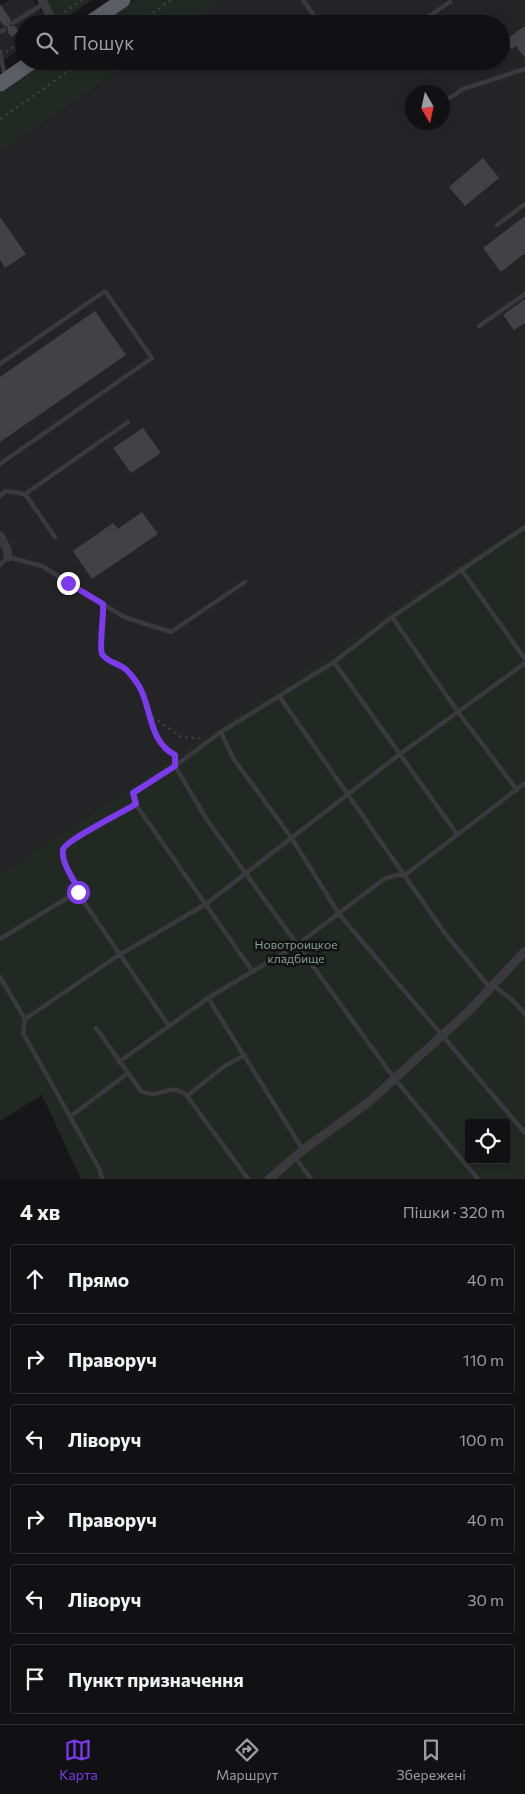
<!DOCTYPE html>
<html lang="uk">
<head>
<meta charset="utf-8">
<style>
	body { margin:0; font-family:Commissioner,sans-serif; background:#1e1f21; color:#f1f3f6 }
	.controls { position:absolute; right:15px; bottom:15px; display:grid; overflow:hidden; border-radius:5px; box-shadow:0 2px 8px #0003 }
	.controls button { width:45px; height:45px; display:grid; place-items:center; padding:0; border:0; border-bottom:1px solid #303133; background:#111113; color:#f1f3f6; font:25px sans-serif }
	.compass { position:absolute; left:405px; top:85px; width:45px; height:45px; border-radius:50%; background:#111113; box-shadow:0 2px 8px #0003; rotate:171deg }
	.stop { position:absolute; width:15px; height:15px; margin:-11px; border:4px solid #7c3aed; border-radius:50%; background:#fff }
	.stop.end { background:#7c3aed; border-color:#fff; box-shadow:0 1px 5px #0008 }
	.list { margin:0; padding:0; list-style:none }
	h2 { display:flex; justify-content:space-between; align-items:center; height:65px; margin:0; padding:0 20px; font-size:21px }
	h2 small { font-size:16px; font-weight:400; color:#9c9da0 }
	.list li { display:grid; grid-template-columns:32px 1fr auto; gap:15px; align-items:center; box-sizing:border-box; height:70px; margin:0 10px 10px; padding:0 10px; border:1px solid #303133; border-radius:5px }
	.list b { display:block; font-size:19px; white-space:nowrap }
	.list em { font-size:16px; font-style:normal; color:#9c9da0 }
	.icon { flex:none; width:28px; height:28px; fill:none; stroke:currentColor; stroke-width:2; stroke-linecap:round; stroke-linejoin:round }
	.map { position:relative; flex:none; width:525px; height:1179px; overflow:hidden }
	.search { position:absolute; background:#111113; box-shadow:0 2px 8px #0003; left:15px; right:15px; top:15px; height:55px; display:flex; align-items:center; gap:12px; box-sizing:border-box; padding:0 18px; border-radius:28px; color:#9c9da0; font-size:19px }
	.sheet { height:545px; background:#111113 }
	nav { display:flex; justify-content:space-around; align-items:center; box-sizing:border-box; height:70px; border-top:1px solid #303133; background:#111113; font-size:14px; color:#9c9da0 }
	nav a { display:grid; justify-items:center; gap:2px }
	nav .on { color:#7c3aed }
	.map>svg:first-child { display:block }
</style>
</head>
<body>
<div class="map">
<svg width="525" height="1179" viewBox="0 0 525 1179">
	<rect width="100%" height="100%" fill="#171719"/>
	<!-- built -->
	<g fill="#242326" fill-rule="evenodd">
		<polygon points="9,0 33,0 50,24 24,24 24,46 0,63 0,6"/>
		<path d="M224,0H525V522L454,567L0,875V152L134,61H501V24H189ZM412,92H442V122H412Z"/>
	</g>
	<!-- green -->
	<g fill="#222923" fill-rule="evenodd">
		<polygon points="45,0 92,0 58,23"/>
		<polygon points="135,0 224,0 189,24 100,24"/>
		<polygon points="45,61 134,61 0,152 0,92"/>
		<path d="M525,522V1179H81L42,1095L0,1121V875L454,567ZM469,1123H506V1160H469Z"/>
	</g>
	<!-- building -->
	<g fill="#424246">
		<polygon points="0,4 11,20 10,26 15,26 19,32 11,37 8,32 8,27 3,25 0,21"/>
		<polygon points="525,26 525,58 516,46 511,49 505,40"/>
		<polygon points="483,158 499,178 465,206 449,187"/>
		<polygon points="525,216 525,253 501,272 483,248"/>
		<polygon points="0,217 26,254 5,268 0,260"/>
		<polygon points="525,299 525,323 514,330 503,315"/>
		<polygon points="95,311 126,355 0,442 0,377"/>
		<polygon points="143,428 161,453 131,473 113,448"/>
		<polygon points="142,512 158,534 92,579 73,551 113,523 118,529"/>
	</g>
	<g fill="none" stroke-linecap="round" stroke-linejoin="round">
		<!-- path -->
		<g stroke="#3f4045" stroke-width="2" stroke-dasharray="2.5 4" stroke-linecap="butt">
			<polyline points="59,16 82,0"/>
			<polyline points="137,24 171,0"/>
			<polyline points="6,52 24,40"/>
			<polyline points="0,119 83,61"/>
			<path d="M104,611L102,653C108,662 117,662 125,668C140,679 142,698 148,714"/>
			<path d="M175,759C174,753 168,752 165,747C157,737 151,726 148,714L181,737L201,738"/>
			<path d="M76,885C70,875 60,859 64,847L81,834L130,808"/>
		</g>
		<!-- service -->
		<g stroke="#39393e" stroke-width="4.5">
			<polyline points="303,0 320,24"/>
			<polyline points="13,23 43,4"/>
			<polyline points="417,24 450,2"/>
			<polyline points="0,32 5,29"/>
			<polyline points="0,52 5,78"/>
			<polyline points="442,103 463,89 525,69"/>
			<polyline points="497,225 525,204"/>
			<polyline points="479,326 525,294"/>
			<polyline points="0,364 105,291 152,358 0,464"/>
			<polyline points="25,494 128,422"/>
			<polyline points="0,496 6,491 25,494 55,537"/>
			<polyline points="0,565 8,557 42,566 124,617 171,632 245,582"/>
			<polyline points="461,569 525,659"/>
			<polyline points="392,617 458,712 517,790"/>
			<polyline points="334,662 457,834"/>
			<polyline points="279,696 444,932 490,988"/>
			<polyline points="221,732 233,758 291,837 339,914 525,1133"/>
			<polyline points="175,766 207,820 394,1078 478,1179"/>
			<polyline points="0,939 77,892 169,1026"/>
			<polyline points="253,972 134,802 133,793 175,766 221,732 334,662 392,617 525,527"/>
			<polyline points="0,977 25,1019 23,1033 100,1170 102,1179"/>
			<polyline points="493,985 511,999 525,1014"/>
			<polyline points="208,998 303,1150"/>
			<polyline points="25,1019 119,955 206,904 400,754 525,663"/>
			<path d="M96,1028L141,1091C162,1101 169,1080 187,1096"/>
			<polyline points="245,1055 226,1065 187,1096 248,1179"/>
			<polyline points="119,1062 208,998 297,945 384,879 397,875 405,875 525,783"/>
			<polyline points="71,1116 128,1073"/>
			<polyline points="295,1157 311,1179"/>
		</g>
		<!-- minor -->
		<g stroke="#39393e" stroke-width="9">
			<polyline points="42,0 54,24"/>
			<polyline points="0,536 7,549 8,557"/>
			<polyline points="269,1179 303,1150 369,1102 469,1011 525,951"/>
		</g>
		<!-- trunk -->
		<g stroke="#5d5e65" stroke-width="15">
			<polyline points="88,24 123,0"/>
			<polyline points="0,84 33,61"/>
		</g>
	</g>
	<g fill="none" stroke-linecap="round" stroke-linejoin="round">
		<!-- route -->
		<path stroke="#7c3aed" stroke-width="6" d="M68,583L103,604C104,616 99,647 102,654C107,662 117,663 124,668C130,672 135,680 139,686C152,708 148,741 175,755V766L133,793L136,804C125,811 64,841 63,850C61,861 73,880 79,889L78,892"/>
	</g>
	<g text-anchor="middle" dominant-baseline="central" stroke-width="5" stroke-linejoin="round" paint-order="stroke">
		<!-- park labels -->
		<g font-size="12" fill="#83a188" stroke="#121214">
			<text x="296" y="944">Новотроицкое<tspan x="296" dy="14">кладбище</tspan></text>
		</g>
	</g>
</svg>
<div class="controls">
<button><svg class="icon" aria-label="locate" viewBox="0 0 24 24"><circle cx="12" cy="12" r="6"/><path d="M12 2v4M12 18v4M2 12h4M18 12h4"/></svg></button>
</div>
<svg class="compass" viewBox="-18 -18 36 36"><path d="M0-13l5 13h-10z" fill="#e53935"/><path d="M0 13l5-13h-10z" fill="#9c9da0"/></svg>
<div class="stop" style="left:78px;top:892px"></div>
<div class="stop end" style="left:68px;top:583px"></div>
<div class="search"><svg class="icon" aria-label="search" viewBox="0 0 24 24"><circle cx="10" cy="10" r="6"/><path d="M15 15l6 6"/></svg>Пошук</div>
</div>
<section class="sheet">
<h2>4 хв<small>Пішки · 320 m</small></h2>
<ul class="list">
<li><svg class="icon" aria-label="ahead" viewBox="0 0 24 24"><path d="M12 20V5M6 11l6-6 6 6"/></svg><div><b>Прямо</b></div><em>40 m</em></li>
<li><svg class="icon" aria-label="right" viewBox="0 0 24 24"><path d="M7 20v-9h11M14 6l5 5-5 5"/></svg><div><b>Праворуч</b></div><em>110 m</em></li>
<li><svg class="icon" aria-label="left" viewBox="0 0 24 24"><path d="M17 20v-9H6M10 6l-5 5 5 5"/></svg><div><b>Ліворуч</b></div><em>100 m</em></li>
<li><svg class="icon" aria-label="right" viewBox="0 0 24 24"><path d="M7 20v-9h11M14 6l5 5-5 5"/></svg><div><b>Праворуч</b></div><em>40 m</em></li>
<li><svg class="icon" aria-label="left" viewBox="0 0 24 24"><path d="M17 20v-9H6M10 6l-5 5 5 5"/></svg><div><b>Ліворуч</b></div><em>30 m</em></li>
<li><svg class="icon" aria-label="arrive" viewBox="0 0 24 24"><path d="M6 21V4h12l-3 4 3 4H6"/></svg><div><b>Пункт призначення</b></div></li>
</ul>
</section>
<nav>
<a class="on"><svg class="icon" aria-label="map" viewBox="0 0 24 24"><path d="M3 6l6-2 6 2 6-2v14l-6 2-6-2-6 2zM9 4v14M15 6v14"/></svg>Карта</a>
<a><svg class="icon" aria-label="directions" viewBox="0 0 24 24"><path d="M12 3l9 9-9 9-9-9zM9 14v-3h6M13 9l2 2-2 2"/></svg>Маршрут</a>
<a><svg class="icon" aria-label="saved" viewBox="0 0 24 24"><path d="M7 4h10v16l-5-4-5 4z"/></svg>Збережені</a>
</nav>
</body>
</html>
